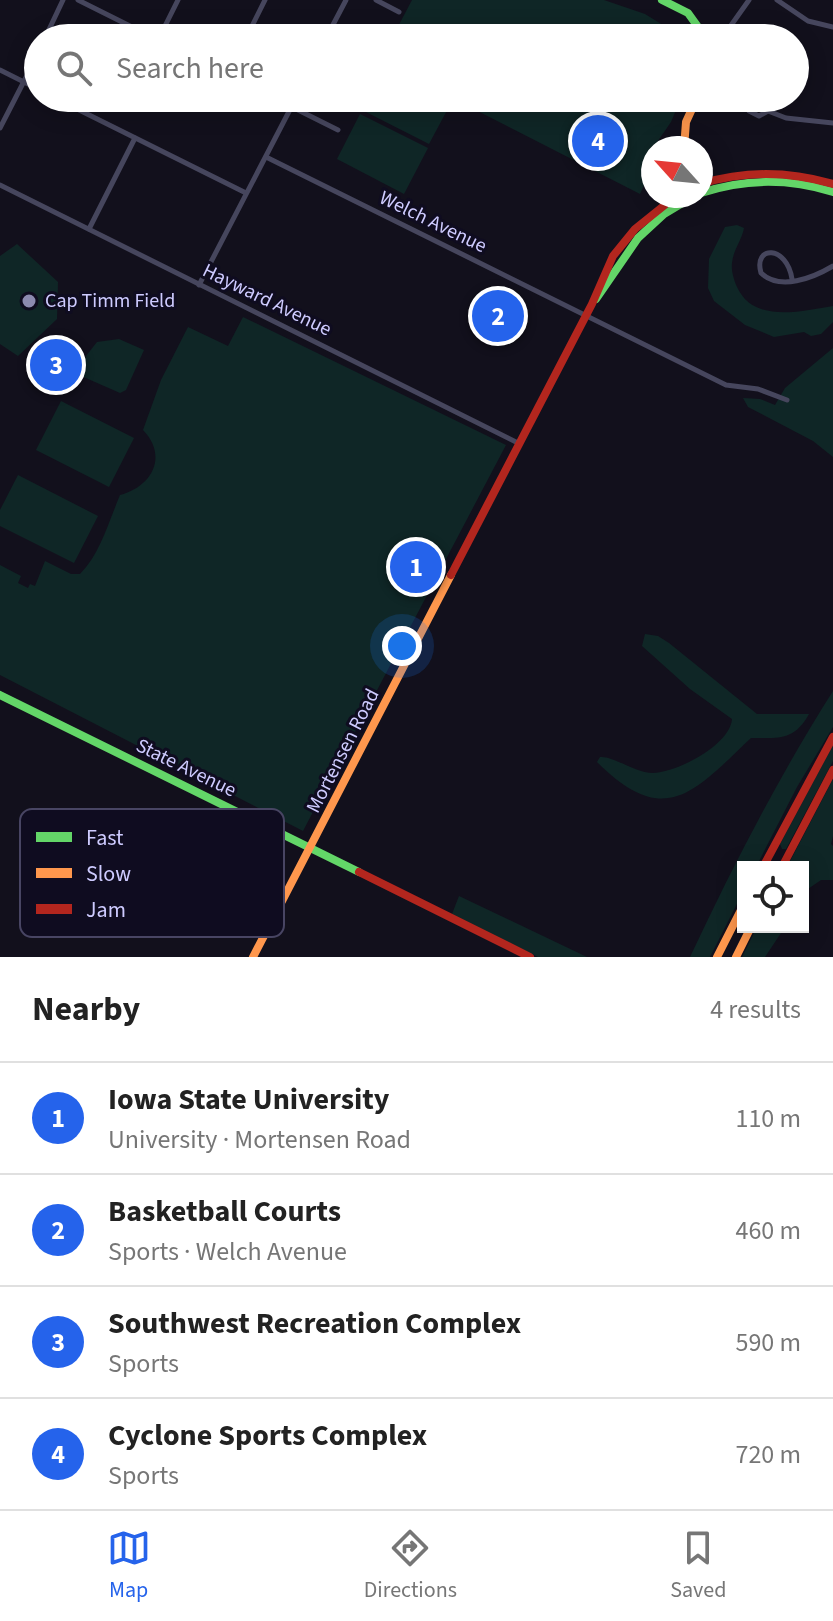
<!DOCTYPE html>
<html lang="en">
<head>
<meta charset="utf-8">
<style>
	body { margin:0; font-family:"Source Sans 3",sans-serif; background:#f2f2f2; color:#222 }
	.controls { position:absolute; right:24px; bottom:24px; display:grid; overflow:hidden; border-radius:0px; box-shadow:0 4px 20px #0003 }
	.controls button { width:72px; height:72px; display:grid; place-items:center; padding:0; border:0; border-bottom:2px solid #e0e0e0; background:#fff; color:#222; font:40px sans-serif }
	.compass { position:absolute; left:641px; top:136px; width:72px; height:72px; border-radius:50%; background:#fff; box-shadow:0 4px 20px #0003; rotate:297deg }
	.you { position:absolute; left:402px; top:646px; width:28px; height:28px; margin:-20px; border:6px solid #fff; border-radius:50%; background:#1a73e8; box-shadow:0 0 0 12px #1a73e833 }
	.badge { display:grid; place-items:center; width:52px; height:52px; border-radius:50%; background:#2563eb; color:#fff; font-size:26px; font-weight:700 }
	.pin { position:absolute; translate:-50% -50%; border:4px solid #fff; box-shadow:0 2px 8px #0006 }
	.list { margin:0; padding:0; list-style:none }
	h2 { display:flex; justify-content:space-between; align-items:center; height:104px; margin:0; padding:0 32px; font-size:34px }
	h2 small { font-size:26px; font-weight:400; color:#767676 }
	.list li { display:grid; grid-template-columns:52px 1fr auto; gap:24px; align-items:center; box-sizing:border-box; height:112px; padding:0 32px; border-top:2px solid #e0e0e0 }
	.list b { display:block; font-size:30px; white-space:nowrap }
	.list p { margin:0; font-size:26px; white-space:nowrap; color:#767676 }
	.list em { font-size:26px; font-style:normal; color:#767676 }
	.icon { flex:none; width:44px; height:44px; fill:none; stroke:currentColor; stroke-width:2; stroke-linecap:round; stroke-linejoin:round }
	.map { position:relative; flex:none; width:833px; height:957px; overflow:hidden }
	.search { position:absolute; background:#fff; box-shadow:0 4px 20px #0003; left:24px; right:24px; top:24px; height:88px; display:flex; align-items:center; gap:20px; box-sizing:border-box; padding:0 28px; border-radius:44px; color:#767676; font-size:30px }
	.sheet { height:552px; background:#fff }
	nav { display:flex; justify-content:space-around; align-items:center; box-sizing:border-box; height:112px; border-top:2px solid #e0e0e0; background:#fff; font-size:22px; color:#767676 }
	nav a { display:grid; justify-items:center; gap:4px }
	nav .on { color:#2563eb }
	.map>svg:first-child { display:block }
</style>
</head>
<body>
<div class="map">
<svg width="833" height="957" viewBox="0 0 833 957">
	<rect width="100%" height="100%" fill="#12101c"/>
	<!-- green -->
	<g fill="#0f2626">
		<polygon points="412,0 604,0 645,14 684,38 392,38"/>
		<polygon points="368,98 446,98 452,101 429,144 362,110"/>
		<polygon points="452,98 681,98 671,122 653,148 641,176 647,179 640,194"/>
		<polygon points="360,114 428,148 404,194 337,159"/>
		<path d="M737,225L744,228C742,240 733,250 732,263C731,271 734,280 737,287C754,324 801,311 833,306V322L821,334L811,336L804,332L774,337L745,325L714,301L708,288L709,259L725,227Z"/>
		<polygon points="17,244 58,282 57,319 18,356 0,344 0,256"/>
		<polygon points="497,291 519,302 499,341 477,330"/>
		<path d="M243,317L506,445L303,831L0,675V565L21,576L18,583L28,588L30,584L35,586L45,561L71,574H80C100,554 109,521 120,495C151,487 169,457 143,430L161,380L188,327L228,346Z"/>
		<polygon points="119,339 144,350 126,390 120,393 79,375 86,356 97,342"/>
		<polygon points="833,348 833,457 813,441 748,407 743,398 760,399 775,405 785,388"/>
		<polygon points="61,401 134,438 109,487 36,450"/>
		<polygon points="18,475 98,516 74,563 0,526 0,510"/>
		<path d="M645,634L658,636L669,643L757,714H809C794,741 779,738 751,738C694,792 665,830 597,762L600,757C614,756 635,773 653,773C678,772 730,745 732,719L690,689L642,646Z"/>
		<path d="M833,691V727L797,787L756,867H743V892L710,957H690C733,866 779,776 833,691Z"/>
		<polygon points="833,745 833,761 786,849 782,849 780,844"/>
		<polygon points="833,779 833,836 831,844 833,846 833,880 821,880 805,891 803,903 803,867 787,867"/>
		<polygon points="459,896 587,957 538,957 452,914"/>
		<polygon points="757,927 785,927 765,957 742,957"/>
	</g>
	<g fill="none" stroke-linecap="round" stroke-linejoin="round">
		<!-- street -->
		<g stroke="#46465d" stroke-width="5">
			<polyline points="78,0 154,38"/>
			<polyline points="376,0 399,12"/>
			<polyline points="777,0 808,21 833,27"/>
			<polyline points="45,38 63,0"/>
			<polyline points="159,38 178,0"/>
			<polyline points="246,38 265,0"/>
			<polyline points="326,38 346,0"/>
			<polyline points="715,38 727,31 749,0"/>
			<polyline points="0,70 38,89"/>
			<polyline points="55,98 246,193"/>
			<polyline points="274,98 338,130"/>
			<polyline points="749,98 747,104 749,111 759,116 768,111 770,104 768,98"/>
			<polyline points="768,111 786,118 833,123"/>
			<polyline points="0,128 38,54"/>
			<polyline points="266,157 726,385 758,389 787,400"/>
			<polyline points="0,185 520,444"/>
			<polyline points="89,229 135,138"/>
			<path d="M792,279C787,245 753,245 761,273C780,291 813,278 833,266"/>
			<polyline points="199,285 296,98"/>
		</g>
		<!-- fast -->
		<g stroke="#63d668" stroke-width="8">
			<polyline points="662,0 688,13 706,38"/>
			<path d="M701,193C746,178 788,178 833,192"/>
			<polyline points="596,299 638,238 664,214 694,196"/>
			<polyline points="0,695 359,872"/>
		</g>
		<!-- slow -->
		<g stroke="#ff974d" stroke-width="8">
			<polyline points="684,148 686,122 697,98"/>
			<polyline points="253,957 451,575"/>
			<polyline points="717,957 743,906"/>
			<polyline points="736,957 751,927"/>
		</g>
		<!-- jam -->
		<g stroke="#b3261e" stroke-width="8">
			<path d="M701,184C746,170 788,171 833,184"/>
			<polyline points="451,575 592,304 613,256 635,229 676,196"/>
			<polyline points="763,867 833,737"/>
			<polyline points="782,867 833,770"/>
			<polyline points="359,872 530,957"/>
		</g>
	</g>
	<!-- markers -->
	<circle fill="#8c8ab0" stroke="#0f0c20" stroke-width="3" cx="29" cy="301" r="8"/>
	<g text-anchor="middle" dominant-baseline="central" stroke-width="6" stroke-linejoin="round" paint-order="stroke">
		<!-- street labels -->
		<g font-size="20" fill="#cecbff" stroke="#0f0c20">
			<text transform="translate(433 222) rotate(26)">Welch Avenue</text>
			<text transform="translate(267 300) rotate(26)">Hayward Avenue</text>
			<text transform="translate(343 751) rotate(-63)">Mortensen Road</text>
			<text transform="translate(186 768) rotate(26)">State Avenue</text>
		</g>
		<!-- poi labels -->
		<g font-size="20" fill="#cecbff" stroke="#0f0c20" text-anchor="start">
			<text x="45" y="301">Cap Timm Field</text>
		</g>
	</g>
	<!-- legend -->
	<rect x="20" y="809" width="264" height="128" rx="12" fill="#0f0c20" stroke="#484563" stroke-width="2"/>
	<rect x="36" y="832" width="36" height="10" fill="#63d668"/>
	<rect x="36" y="868" width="36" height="10" fill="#ff974d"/>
	<rect x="36" y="904" width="36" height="10" fill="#b3261e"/>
	<g font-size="22" fill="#cecbff">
		<text x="86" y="845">Fast</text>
		<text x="86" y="881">Slow</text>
		<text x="86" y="917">Jam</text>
	</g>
</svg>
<div class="controls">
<button><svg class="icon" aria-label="locate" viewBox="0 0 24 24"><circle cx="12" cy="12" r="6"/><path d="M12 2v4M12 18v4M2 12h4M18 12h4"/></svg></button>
</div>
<svg class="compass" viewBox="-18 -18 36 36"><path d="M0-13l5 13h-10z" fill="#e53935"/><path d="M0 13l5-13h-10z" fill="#767676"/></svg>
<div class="you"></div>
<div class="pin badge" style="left:416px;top:567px">1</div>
<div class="pin badge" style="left:498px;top:316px">2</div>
<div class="pin badge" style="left:56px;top:365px">3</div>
<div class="pin badge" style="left:598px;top:141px">4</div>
<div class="search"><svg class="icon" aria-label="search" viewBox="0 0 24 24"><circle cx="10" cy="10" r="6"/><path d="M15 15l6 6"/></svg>Search here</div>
</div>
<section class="sheet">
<h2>Nearby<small>4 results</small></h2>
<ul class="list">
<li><span class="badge">1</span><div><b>Iowa State University</b><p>University · Mortensen Road</p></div><em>110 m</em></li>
<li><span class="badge">2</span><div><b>Basketball Courts</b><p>Sports · Welch Avenue</p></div><em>460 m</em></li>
<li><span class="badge">3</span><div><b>Southwest Recreation Complex</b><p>Sports</p></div><em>590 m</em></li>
<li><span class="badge">4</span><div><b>Cyclone Sports Complex</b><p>Sports</p></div><em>720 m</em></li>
</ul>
</section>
<nav>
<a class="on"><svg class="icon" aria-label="map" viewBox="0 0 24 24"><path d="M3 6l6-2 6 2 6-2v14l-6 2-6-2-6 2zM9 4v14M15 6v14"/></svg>Map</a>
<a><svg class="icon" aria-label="directions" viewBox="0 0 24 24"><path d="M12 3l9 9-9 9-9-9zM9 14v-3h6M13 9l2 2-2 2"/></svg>Directions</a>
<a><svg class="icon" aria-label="saved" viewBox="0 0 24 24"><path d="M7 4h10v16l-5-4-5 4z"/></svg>Saved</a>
</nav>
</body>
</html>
